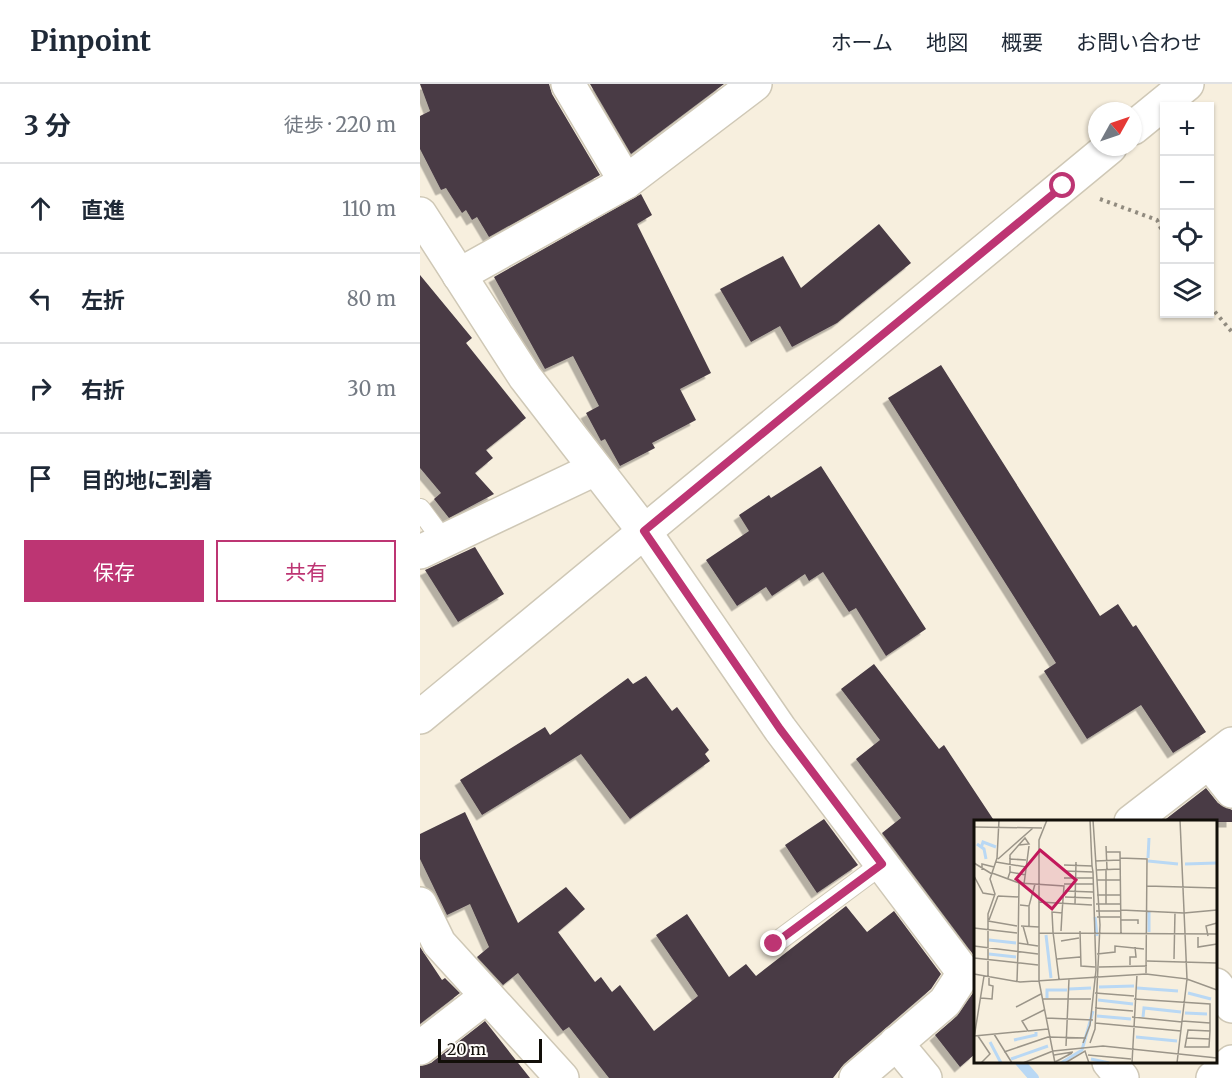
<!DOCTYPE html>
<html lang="ja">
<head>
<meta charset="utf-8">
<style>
	body { margin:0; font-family:Merriweather,"Noto Sans JP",serif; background:#f6f6f7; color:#1f2937 }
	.controls { position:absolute; right:18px; top:18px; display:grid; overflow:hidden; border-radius:0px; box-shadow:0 2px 4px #0004 }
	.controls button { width:54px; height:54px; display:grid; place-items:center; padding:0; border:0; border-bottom:2px solid #e0e1e3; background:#fff; color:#1f2937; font:30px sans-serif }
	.compass { position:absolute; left:668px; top:18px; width:54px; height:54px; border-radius:50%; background:#fff; box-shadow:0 2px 4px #0004; rotate:50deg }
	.scale { position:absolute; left:18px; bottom:15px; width:104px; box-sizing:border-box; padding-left:6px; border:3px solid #120f09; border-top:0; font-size:16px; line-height:21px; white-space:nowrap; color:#120f09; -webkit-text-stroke:4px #fffdfa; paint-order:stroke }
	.stop { position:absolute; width:18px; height:18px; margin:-14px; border:4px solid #bd3573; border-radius:50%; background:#fff }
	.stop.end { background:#bd3573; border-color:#fff; box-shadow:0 2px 6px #0008 }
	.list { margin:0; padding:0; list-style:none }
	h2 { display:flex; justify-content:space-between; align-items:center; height:78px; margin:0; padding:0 24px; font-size:26px }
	h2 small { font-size:20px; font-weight:400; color:#747a83 }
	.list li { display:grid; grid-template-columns:39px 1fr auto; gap:18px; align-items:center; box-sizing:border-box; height:90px; padding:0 24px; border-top:2px solid #e0e1e3 }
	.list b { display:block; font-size:22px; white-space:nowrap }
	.list em { font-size:20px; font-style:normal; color:#747a83 }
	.actions { display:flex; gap:12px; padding:18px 24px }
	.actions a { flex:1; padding:14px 0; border:2px solid #bd3573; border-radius:0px; text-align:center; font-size:21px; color:#bd3573 }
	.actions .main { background:#bd3573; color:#fff }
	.icon { flex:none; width:33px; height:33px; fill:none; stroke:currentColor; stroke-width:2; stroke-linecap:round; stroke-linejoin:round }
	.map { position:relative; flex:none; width:812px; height:994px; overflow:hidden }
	header { display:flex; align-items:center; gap:36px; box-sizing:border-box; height:84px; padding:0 30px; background:#fff; border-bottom:2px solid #e0e1e3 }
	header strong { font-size:28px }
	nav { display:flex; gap:33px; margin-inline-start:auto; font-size:21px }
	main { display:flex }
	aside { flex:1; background:#fff }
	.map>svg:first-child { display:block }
</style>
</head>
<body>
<header>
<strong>Pinpoint</strong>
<nav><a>ホーム</a><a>地図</a><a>概要</a><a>お問い合わせ</a></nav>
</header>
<main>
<aside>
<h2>3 分<small>徒歩 · 220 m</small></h2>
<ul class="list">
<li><svg class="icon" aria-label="ahead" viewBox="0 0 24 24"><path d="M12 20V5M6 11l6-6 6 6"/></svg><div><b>直進</b></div><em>110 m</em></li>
<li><svg class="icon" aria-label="left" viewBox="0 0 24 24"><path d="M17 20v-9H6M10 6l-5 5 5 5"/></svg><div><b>左折</b></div><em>80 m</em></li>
<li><svg class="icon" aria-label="right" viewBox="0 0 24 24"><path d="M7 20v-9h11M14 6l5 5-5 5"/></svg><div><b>右折</b></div><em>30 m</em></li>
<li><svg class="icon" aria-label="arrive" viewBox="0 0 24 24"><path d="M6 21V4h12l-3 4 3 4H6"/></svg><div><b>目的地に到着</b></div></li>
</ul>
<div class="actions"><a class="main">保存</a><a>共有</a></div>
</aside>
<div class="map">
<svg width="812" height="994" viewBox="0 0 812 994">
	<defs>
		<filter id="shadow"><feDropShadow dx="-5.5" dy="5.5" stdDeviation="0" flood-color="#0004"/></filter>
	</defs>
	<rect width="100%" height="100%" fill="#f7efde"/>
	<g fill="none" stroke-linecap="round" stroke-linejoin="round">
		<!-- stream -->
		<polyline stroke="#b9d8f4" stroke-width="10" points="600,978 614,994"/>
	</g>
	<!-- building -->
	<g fill="#483b45" filter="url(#shadow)">
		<polygon points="0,0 129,0 132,10 180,91 69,153 57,133 52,136 46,126 42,129 26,104 21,106 0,65 0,32 10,27"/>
		<polygon points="170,0 304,0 211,70"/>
		<polygon points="221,110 232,131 217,140 291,289 260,305 276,336 232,359 235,364 200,382 185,355 181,357 166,329 179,322 153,272 125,285 74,193"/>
		<polygon points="459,140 491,179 417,239 372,263 360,242 331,258 300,205 363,172 381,204"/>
		<polygon points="0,191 52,254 46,259 106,334 66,366 73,374 55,389 74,410 29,434 14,415 21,409 0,384"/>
		<polygon points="521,281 680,532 698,520 713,543 716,541 786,648 753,669 721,621 667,655 624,587 636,579 468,314"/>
		<polygon points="401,382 506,545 466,572 436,524 429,528 403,488 389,497 385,490 352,512 346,503 317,522 286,476 329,447 319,431 349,411 351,414"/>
		<polygon points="55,463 84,510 38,538 5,486"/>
		<polygon points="454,580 519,665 524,661 575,738 555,738 555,873 462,749 481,734 436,675 460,656 421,605"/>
		<polygon points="226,592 252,627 257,623 289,666 285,670 290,677 210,735 161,670 62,731 40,696 125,643 130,651 208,594 213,600"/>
		<polygon points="786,704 798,719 812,726 812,738 742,738"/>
		<polygon points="45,728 98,839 146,803 165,825 138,848 175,898 181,893 192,908 200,901 234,947 278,912 236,851 267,830 309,893 326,880 336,892 426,822 447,848 474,827 521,890 511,905 424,980 413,994 189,994 149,943 143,947 98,889 83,901 57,873 69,863 50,820 27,831 0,775 0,750"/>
		<polygon points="404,735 438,781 397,809 365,761"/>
		<polygon points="0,863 22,896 25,894 40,909 0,940"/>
		<polygon points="555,906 555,970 540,983 515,951 537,932"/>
		<polygon points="65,937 110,994 0,994 0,982 11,979"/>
	</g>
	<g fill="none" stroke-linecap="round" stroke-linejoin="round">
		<!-- lane casing -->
		<g stroke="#cfc8b6" stroke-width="22">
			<g id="lane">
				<polyline points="0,425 23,456"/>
				<polyline points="354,860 462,780"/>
			</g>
		</g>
		<!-- street casing -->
		<g stroke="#cfc8b6" stroke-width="36">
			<g id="street">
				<polyline points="148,0 206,98"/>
				<polyline points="0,130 105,293 224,447 360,645 544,889 525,918 436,994"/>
				<polyline points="39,191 206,98 335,0"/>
				<polyline points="0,468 175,385"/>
				<polyline points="789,678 812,707"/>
				<polyline points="711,738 812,660"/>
				<polyline points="0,820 19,859 142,994"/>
				<polyline points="796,901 812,922"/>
				<polyline points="476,959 505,994"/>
				<polyline points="0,964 67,912"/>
				<polyline points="689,978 702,994"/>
				<polyline points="793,994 812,978"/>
			</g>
		</g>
		<!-- secondary casing -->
		<g stroke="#cfc8b6" stroke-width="36">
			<g id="secondary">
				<polyline points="713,44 767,0"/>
				<polyline points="0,633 690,63"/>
			</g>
		</g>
		<!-- path -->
		<g stroke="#918b7f" stroke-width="4" stroke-dasharray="3 4.5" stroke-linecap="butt">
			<polyline points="680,115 737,136 744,151"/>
			<polyline points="790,222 812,248"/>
		</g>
		<!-- lane -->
		<use href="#lane" stroke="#fff" stroke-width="20"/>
		<!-- street -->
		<use href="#street" stroke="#fff" stroke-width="33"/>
		<!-- secondary -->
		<use href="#secondary" stroke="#fff" stroke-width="33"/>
	</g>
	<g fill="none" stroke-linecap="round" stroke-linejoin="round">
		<!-- route -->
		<polyline stroke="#bd3573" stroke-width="8" points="354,860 462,780 360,645 224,447 643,102"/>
	</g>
	<!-- overview -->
	<g transform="translate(554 736)">
		<rect width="243" height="243" fill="#f7efde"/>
		<path fill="none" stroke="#b9d8f4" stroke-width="3" d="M3,24L10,29L12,39M7,28L9,22L22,27M174,38L175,18M174,41L204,44M211,44L243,43M175,92V112M121,97L123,116M72,115L77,158M15,120L42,123M15,134L42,137M125,167L160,166M163,168L204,171M95,169L117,168M214,173L237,179M73,178V170H93M124,180L159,184M211,193L233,194M123,196L157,199M169,197L170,188L207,192M162,217L203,221M40,220L62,215V212M16,222L27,243M37,239L74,226M117,239L135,243M87,243L108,230L119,191"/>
		<path fill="none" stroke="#9b9589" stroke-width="1.5" d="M116,0L118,46M0,7L68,8M132,26L133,49M133,32H146L147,113M146,38L173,39L172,153M24,39L59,8M36,39V35L51,18L55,24L45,25M121,41L146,40M22,42L52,47M0,43L18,54M90,45L118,46L119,52L122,150L116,205L109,223M132,49V84M8,50V44L20,47M123,50L146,49M90,51L119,52M36,52V39L52,40M18,53L45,63L90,66L88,93L78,92L79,112M0,56L9,73L21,75M34,58L36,52L52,55M90,58H119M123,60H146M50,64L55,26M90,64H119M173,66L243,68M91,71L119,72M123,75H147M24,76L45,77M91,77L118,78M65,82L118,85M101,84L102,42M122,84H147M46,85L55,86L61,64M147,90L210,93M122,91H147M210,93L243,90M123,97H146M15,100L24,76M147,100H164V104M14,101L43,106M47,106L65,107M49,106L54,124M55,106V86M0,108L43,113M87,111L88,93M106,111L107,146L121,147M79,112L85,159M65,113L243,114M234,116L232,106L243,103M224,117V127L243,124M87,121L105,118M44,123L64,126M0,126L64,134M44,131L45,63M123,134L141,132V126L170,129M0,138L64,145M83,139L106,137M200,139L201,92M173,141L243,143M156,145V137H162L161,127M125,147L173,146M0,154L46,162L172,154L213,159L206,0M14,156V94L21,74L16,59L23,38L25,0M43,161L44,131M65,161V20L73,0M65,161L81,243M121,173L160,176M7,178L18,179L19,166L15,165V156M68,179H117M160,179L236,184V211M42,187L67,174M121,188L159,191M70,190L48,201L54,211L74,209M158,197L208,202M72,198L119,200M208,201L236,203M121,203L207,211M214,210L236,211L235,227H211ZM20,214L38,243M0,216L53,211M4,216L16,234L7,243M0,218L10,156M212,218L235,219M116,223L121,209L126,105L119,0M92,226L95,159M79,231L129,226L243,238M30,232L74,217L112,218M80,235L99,232M114,235L157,239M81,242L98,233M49,243L79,231M91,243L111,231L115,243M158,243L163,154M203,243L213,159L243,170"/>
		<path fill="#c2185b" fill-opacity="0.15" stroke="#c2185b" stroke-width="3" d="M66,30L102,60L78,89L42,59Z"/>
		<rect width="243" height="243" fill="none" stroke="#120f09" stroke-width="3"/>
	</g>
</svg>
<div class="controls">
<button>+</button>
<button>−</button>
<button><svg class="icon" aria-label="locate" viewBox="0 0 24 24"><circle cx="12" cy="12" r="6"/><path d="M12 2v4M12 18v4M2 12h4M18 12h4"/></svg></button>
<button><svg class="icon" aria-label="layers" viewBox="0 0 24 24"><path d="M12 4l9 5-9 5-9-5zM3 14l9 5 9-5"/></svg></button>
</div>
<svg class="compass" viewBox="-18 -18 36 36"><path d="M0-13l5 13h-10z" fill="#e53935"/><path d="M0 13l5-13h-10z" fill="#747a83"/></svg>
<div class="scale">20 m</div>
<div class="stop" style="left:643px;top:102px"></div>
<div class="stop end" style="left:354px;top:860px"></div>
</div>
</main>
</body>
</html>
